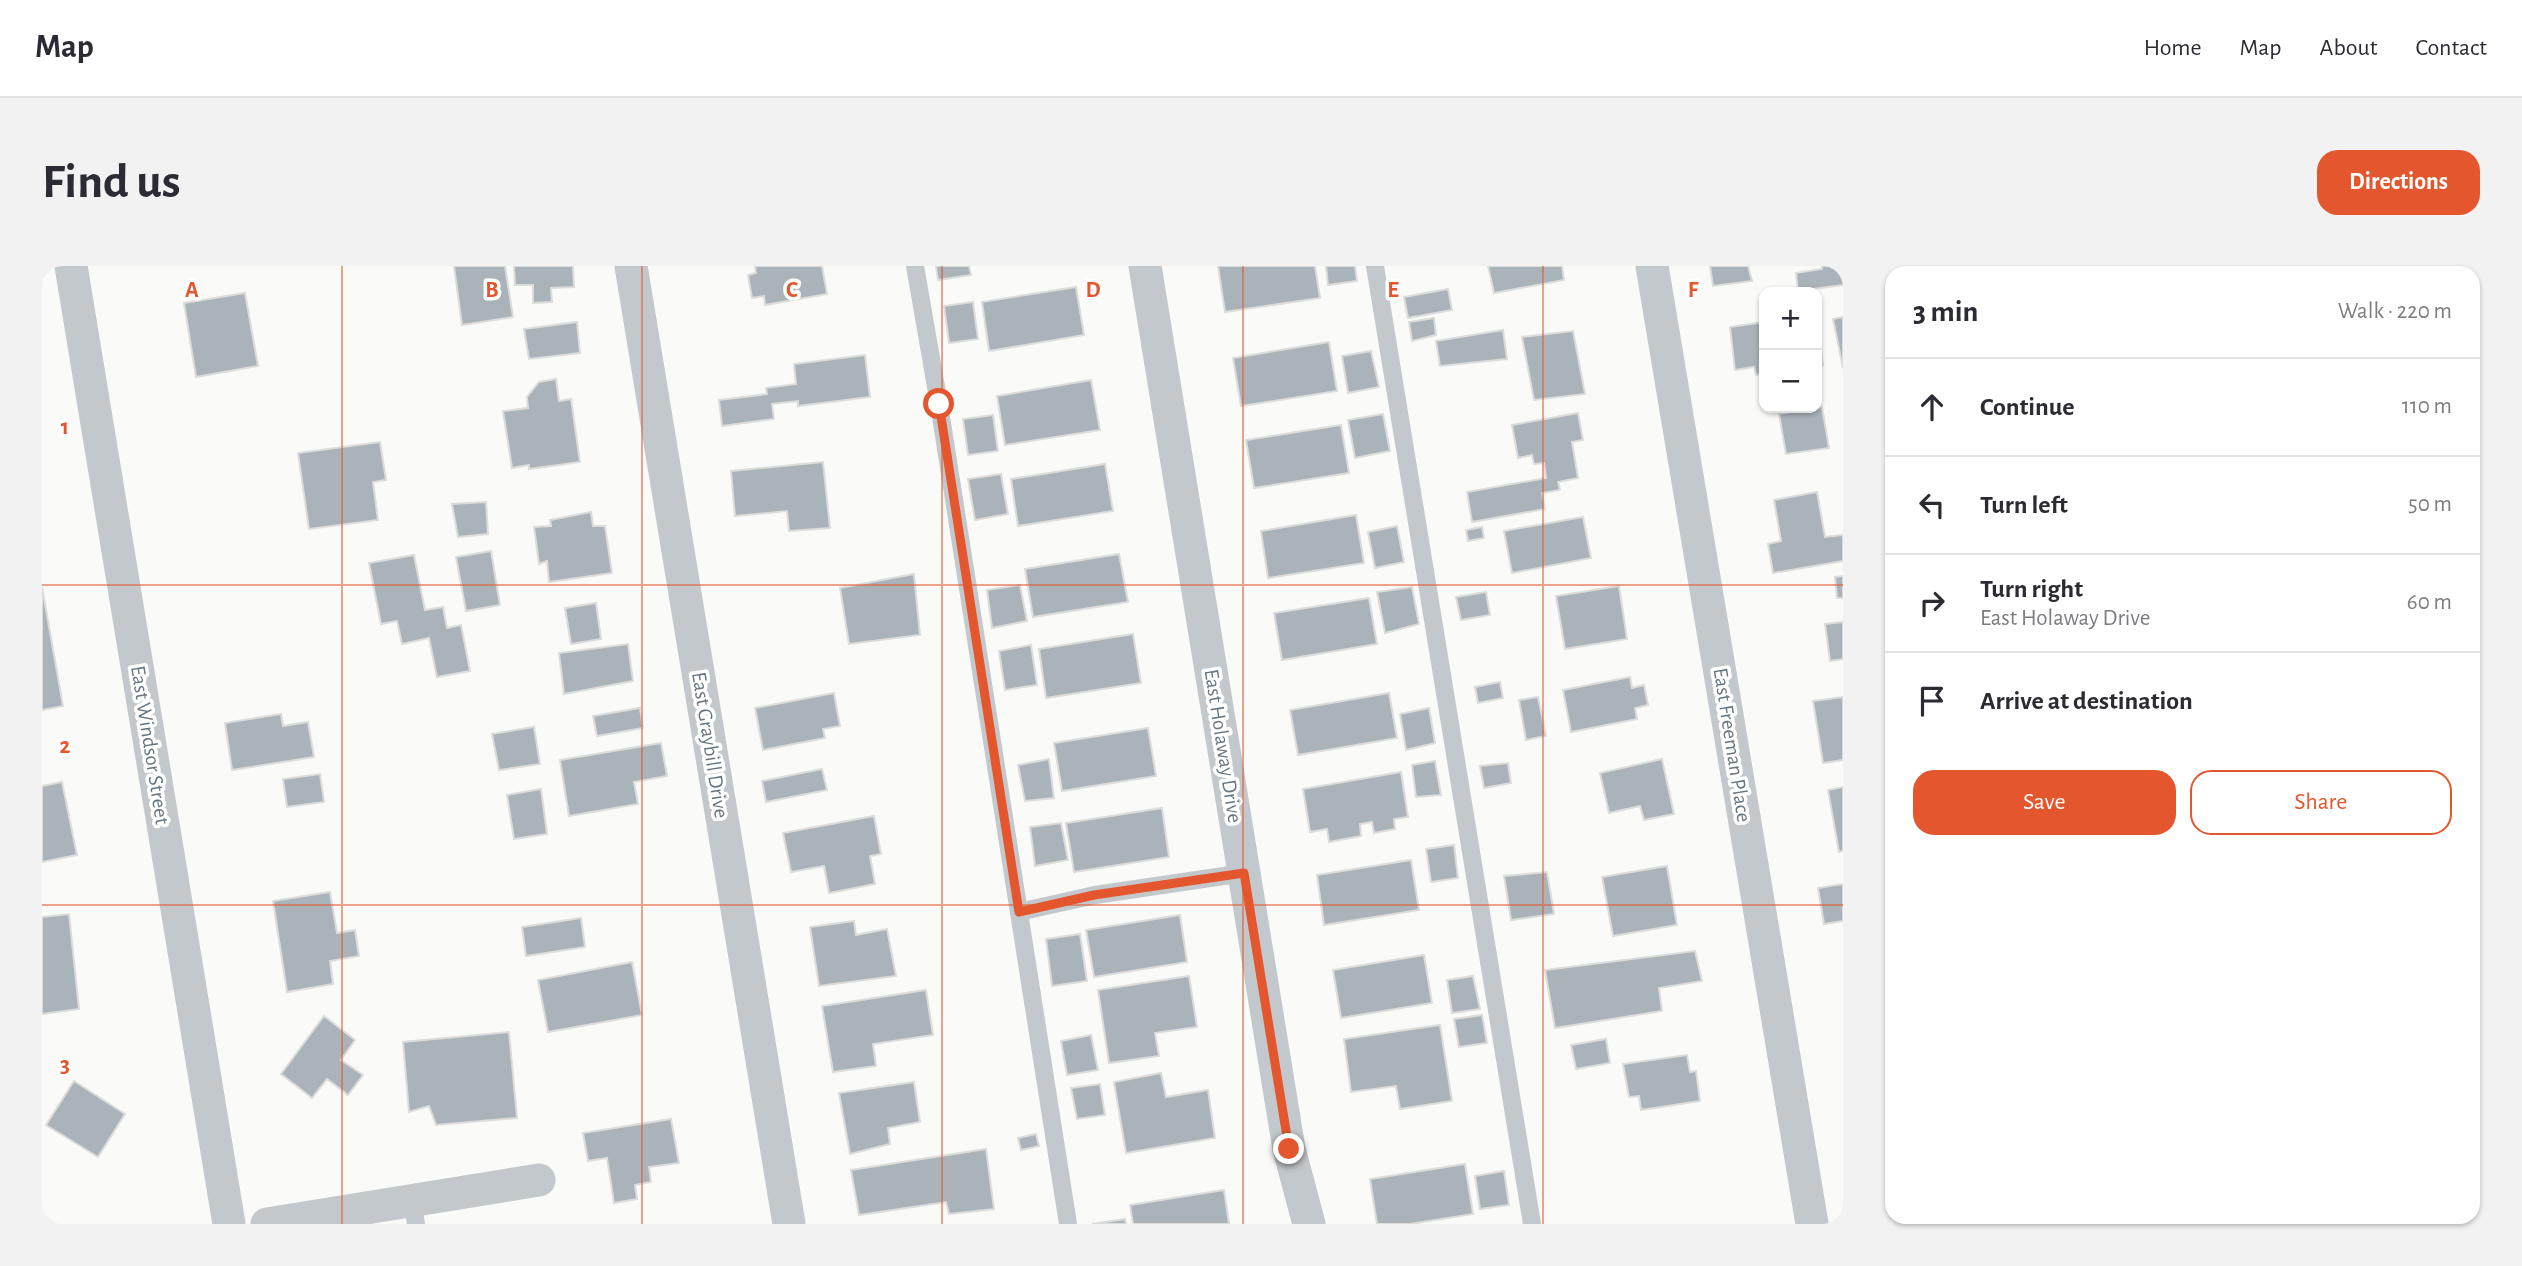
<!DOCTYPE html>
<meta charset="utf-8">
<style>
body{margin:0;font-family:"Alegreya Sans",sans-serif;background:#f2f2f3;color:#2b2b33}
.controls{position:absolute;right:21px;top:21px;display:grid;overflow:hidden;border-radius:14px;box-shadow:0 2px 5px #0004}
.controls button{width:63px;height:63px;display:grid;place-items:center;padding:0;border:0;border-bottom:2px solid #e1e1e2;background:#fff;color:#2b2b33;font:35px sans-serif}
.stop{position:absolute;width:21px;height:21px;margin:-16px;border:5px solid #e4572e;border-radius:50%;background:#fff}
.stop.end{background:#e4572e;border-color:#fff;box-shadow:0 2px 7px #0008}
.list{margin:0;padding:0;list-style:none}
h2{display:flex;justify-content:space-between;align-items:center;height:91px;margin:0;padding:0 28px;font-size:30px}
h2 small{font-size:23px;font-weight:400;color:#7c7c81}
.list li{display:grid;grid-template-columns:46px 1fr auto;gap:21px;align-items:center;box-sizing:border-box;height:98px;padding:0 28px;border-top:2px solid #e1e1e2}
.list b{display:block;font-size:26px;white-space:nowrap}
.list p{margin:0;font-size:23px;white-space:nowrap;color:#7c7c81}
.list em{font-size:23px;font-style:normal;color:#7c7c81}
.actions{display:flex;gap:14px;padding:21px 28px}
.actions a{flex:1;padding:16px 0;border:2px solid #e4572e;border-radius:21px;text-align:center;font-size:24px;color:#e4572e}
.actions .main{background:#e4572e;color:#fff}
.icon{flex:none;width:38px;height:38px;fill:none;stroke:currentColor;stroke-width:2;stroke-linecap:round;stroke-linejoin:round}
.map{position:relative;flex:none;width:1801px;height:958px;overflow:hidden;border-radius:21px}
header{display:flex;align-items:center;gap:42px;box-sizing:border-box;height:98px;padding:0 35px;background:#fff;border-bottom:2px solid #e1e1e2}
header strong{font-size:33px}
nav{display:flex;gap:38px;margin-inline-start:auto;font-size:24px}
.intro{display:flex;align-items:center;justify-content:space-between;box-sizing:border-box;height:168px;padding:0 42px}
h1{margin:0;font-size:49px}
.button{padding:18px 32px;border-radius:21px;background:#e4572e;color:#fff;font-size:24px;font-weight:700}
main{display:flex;gap:42px;padding:0 42px}
aside{flex:1;background:#fff;border-radius:21px;box-shadow:0 2px 5px #0004}
.map>svg:first-child{display:block}
</style>
<header>
<strong>Map</strong>
<nav><a>Home</a><a>Map</a><a>About</a><a>Contact</a></nav>
</header>
<div class="intro"><h1>Find us</h1><a class="button">Directions</a></div>
<main>
<div class="map">
<svg width="1801" height="958" viewBox="0 0 1801 958">
<rect width="100%" height="100%" fill="#fafaf8"/>
<g fill="#aab3b9" stroke="#dcdcda" stroke-width="2">
<path d="M412 0H463L471 51 420 59Z"/>
<path d="M472 0H531L532 21 509 22 510 36 491 37V19H473Z"/>
<path d="M713 0H780L785 28 723 39 722 30 710 32 706 9 714 7Z"/>
<path d="M894 0H927L929 9 896 14Z"/>
<path d="M1176 0H1273L1278 32 1183 46Z"/>
<path d="M1284 0H1313L1315 15 1286 19Z"/>
<path d="M1446 0H1520L1522 14 1452 27Z"/>
<path d="M1668 0H1706L1710 15 1671 20Z"/>
<path d="M1780 0H1801V19L1756 25 1754 7 1780 3Z"/>
<path d="M1034 21 1042 69 947 85 940 36Z"/>
<path d="M1406 23 1410 44 1366 52 1362 31Z"/>
<path d="M203 27 216 100 154 111 142 37Z"/>
<path d="M931 36 936 73 907 77 902 40Z"/>
<path d="M1801 51V102L1791 53Z"/>
<path d="M1392 52 1394 69 1370 75 1367 56Z"/>
<path d="M1775 55 1781 99 1775 100Z"/>
<path d="M535 56 538 87 487 93 482 63Z"/>
<path d="M1722 56V108L1714 109 1712 101 1693 104 1688 61Z"/>
<path d="M1461 64 1465 93 1398 100 1394 75Z"/>
<path d="M1531 65 1543 128 1492 134 1480 71Z"/>
<path d="M1287 76 1295 125 1199 140 1191 92Z"/>
<path d="M1329 85 1337 121 1306 127 1300 90Z"/>
<path d="M823 89 828 131 756 140V135L730 138 732 153 680 160 677 134 725 128 724 122 754 118 752 98Z"/>
<path d="M514 113 517 135 529 133 538 196 487 203V199L470 202 461 145 486 142 485 131 497 116Z"/>
<path d="M1049 114 1058 164 963 179 955 130Z"/>
<path d="M1780 141 1787 182 1744 188 1737 148Z"/>
<path d="M1536 147 1541 174 1530 176 1536 212 1516 216 1518 224 1500 227 1503 243 1430 256 1425 226 1504 212 1502 197 1492 198 1490 189 1476 192 1470 159Z"/>
<path d="M1341 148 1348 185 1313 192 1306 154Z"/>
<path d="M951 149 956 185 926 189 921 153Z"/>
<path d="M1299 159 1307 207 1212 222 1204 174Z"/>
<path d="M338 176 344 214 331 216 336 254 267 263 256 187Z"/>
<path d="M781 196 788 262 747 265 745 245 693 250 689 205Z"/>
<path d="M1063 198 1071 245 976 260 969 213Z"/>
<path d="M959 208 966 248 933 254 926 213Z"/>
<path d="M1775 226 1783 271 1801 269V295L1731 307 1726 278 1739 275 1732 234Z"/>
<path d="M444 236 446 268 416 271 410 238Z"/>
<path d="M549 246 551 260H563L570 307 507 316 505 295 497 298 492 261 509 260 508 254Z"/>
<path d="M1314 249 1322 297 1226 312 1219 265Z"/>
<path d="M1541 251 1549 292 1470 307 1462 265Z"/>
<path d="M1355 260 1362 296 1333 302 1326 266Z"/>
<path d="M1440 261 1442 272 1426 275 1424 264Z"/>
<path d="M449 285 458 339 424 345 414 291Z"/>
<path d="M1077 288 1086 336 991 351 983 303Z"/>
<path d="M372 289 383 344 401 341 405 362 419 359 428 405 395 411 387 372 360 378 355 355 339 358 327 297Z"/>
<path d="M872 308 878 369 807 378 798 322Z"/>
<path d="M1801 310V332H1795L1793 311Z"/>
<path d="M978 319 985 355 950 362 945 324Z"/>
<path d="M1577 320 1585 373 1523 383 1514 330Z"/>
<path d="M0 321 21 440 0 444Z"/>
<path d="M1370 321 1377 358 1343 367 1335 326Z"/>
<path d="M1444 326 1448 349 1419 354 1414 331Z"/>
<path d="M1327 332 1335 378 1240 394 1232 347Z"/>
<path d="M554 337 559 373 529 378 523 342Z"/>
<path d="M1801 356V393L1788 395 1783 358Z"/>
<path d="M1091 368 1099 417 1004 432 997 383Z"/>
<path d="M586 378 591 415 522 428 517 387Z"/>
<path d="M989 379 995 419 963 424 957 385Z"/>
<path d="M1588 411 1590 422 1602 419 1606 439 1593 442 1595 453 1529 466 1521 424Z"/>
<path d="M1458 416 1461 432 1436 437 1433 421Z"/>
<path d="M792 427 798 460 781 463 783 472 721 484 713 442Z"/>
<path d="M1347 427 1355 472 1256 489 1248 444Z"/>
<path d="M1496 431 1504 470 1484 474 1477 434Z"/>
<path d="M1801 431V494L1781 497 1771 435Z"/>
<path d="M598 442 601 462 555 470 551 450Z"/>
<path d="M1387 442 1393 477 1364 484 1358 448Z"/>
<path d="M239 448 241 460 266 456 272 491 190 504 183 457Z"/>
<path d="M492 461 498 498 457 504 450 468Z"/>
<path d="M1106 462 1114 510 1020 525 1012 477Z"/>
<path d="M619 477 625 510 592 516 596 538 527 550 518 494Z"/>
<path d="M1007 493 1012 532 983 535 976 499Z"/>
<path d="M1620 493 1632 548 1602 554 1598 540 1567 547 1558 507Z"/>
<path d="M1393 495 1399 529 1374 531 1370 499Z"/>
<path d="M1466 497 1469 517 1442 522 1438 500Z"/>
<path d="M780 503 785 524 724 536 720 515Z"/>
<path d="M1359 506 1366 551 1352 553 1353 563 1332 567 1330 556 1318 558 1319 570 1287 576 1285 563 1268 566 1261 523Z"/>
<path d="M278 508 282 536 245 541 241 513Z"/>
<path d="M20 516 35 589 0 596V520Z"/>
<path d="M1801 521V585L1797 586 1786 524Z"/>
<path d="M499 523 505 568 472 573 465 529Z"/>
<path d="M1120 542 1127 591 1032 606 1024 557Z"/>
<path d="M832 550 839 588 828 590 833 618 787 627 782 600 749 606 741 567Z"/>
<path d="M1019 557 1026 594 993 600 988 561Z"/>
<path d="M1412 579 1416 612 1389 616 1384 583Z"/>
<path d="M1369 594 1377 644 1282 659 1275 609Z"/>
<path d="M1625 600 1635 659 1571 670 1560 611Z"/>
<path d="M1505 606 1512 648 1469 654 1462 610Z"/>
<path d="M1801 618V655L1782 658 1776 622Z"/>
<path d="M288 626 295 667 313 664 317 690 288 695 291 718 245 726 231 635Z"/>
<path d="M27 648 37 743 0 748V651Z"/>
<path d="M1138 649 1145 696 1052 711 1044 664Z"/>
<path d="M539 652 543 681 484 690 480 661Z"/>
<path d="M812 655 814 669 845 663 854 710 777 720 768 661Z"/>
<path d="M1038 668 1045 715 1010 720 1004 673Z"/>
<path d="M1653 685 1660 715 1617 722 1620 745 1513 762 1503 704Z"/>
<path d="M1382 689 1390 737 1299 752 1291 704Z"/>
<path d="M590 696 600 749 506 766 496 714Z"/>
<path d="M1147 710 1155 761 1113 767 1117 790 1067 797 1056 724Z"/>
<path d="M1431 710 1438 743 1410 747 1405 714Z"/>
<path d="M884 724 891 769 831 778 834 800 791 806 780 740Z"/>
<path d="M1440 749 1445 777 1417 781 1412 753Z"/>
<path d="M282 750 313 774 299 794 321 809 306 829 285 813 270 832 239 808Z"/>
<path d="M1398 759 1410 835 1358 843 1354 820 1309 826 1302 773Z"/>
<path d="M467 766 475 852 394 859 387 840 367 846 361 776Z"/>
<path d="M1049 769 1056 804 1025 809 1019 775Z"/>
<path d="M1564 773 1568 797 1534 803 1529 779Z"/>
<path d="M1645 789 1648 806 1654 805 1658 835 1599 844 1597 830 1587 831 1581 798Z"/>
<path d="M1119 807 1124 831 1166 824 1173 872 1084 887 1072 816Z"/>
<path d="M32 815 83 848 56 891 4 859Z"/>
<path d="M872 816 878 856 846 862 848 878 808 888 797 827Z"/>
<path d="M1058 818 1063 849 1035 853 1029 822Z"/>
<path d="M629 853 637 897 607 901 609 916 593 919 595 933 572 937 565 892 546 895 541 867Z"/>
<path d="M994 868 997 880 979 884 976 872Z"/>
<path d="M944 883 952 943 907 948 904 936 817 949 809 904Z"/>
<path d="M1423 898 1431 948 1368 958H1335L1328 913Z"/>
<path d="M1462 905 1467 939 1438 943 1433 910Z"/>
<path d="M1182 924 1187 958H1091L1088 939Z"/>
<path d="M1083 953 1084 958H1050Z"/>
</g>
<g fill="none" stroke-linecap="round" stroke-linejoin="round">
<g stroke="#c3c8cc" stroke-width="18">
<path d="M873 0 897 138 1026 958"/>
<path d="M1333 0 1490 958"/>
<path d="M977 646 1053 629 1202 607"/>
<path d="M370 934 374 958"/>
</g>
<g stroke="#c3c8cc" stroke-width="33">
<path d="M29 0 187 958"/>
<path d="M589 0 747 958"/>
<path d="M1103 0 1247 883 1267 958"/>
<path d="M1610 0 1770 958"/>
<path d="M225 958 497 914"/>
</g>
</g>
<g fill="none" stroke-linecap="round" stroke-linejoin="round">
<path stroke="#e4572e" stroke-width="9" d="M897 138 977 646 1052 629 1202 607 1247 883"/>
</g>
<path fill="none" stroke="#e4572e" stroke-width="2" stroke-opacity="0.55" d="M300 0V958M600 0V958M900 0V958M1201 0V958M1501 0V958M0 319H1801M0 639H1801"/>
<g text-anchor="middle" dominant-baseline="central" stroke-width="7" stroke-linejoin="round" paint-order="stroke">
<g font-size="21" fill="#657683" stroke="#fff">
<text transform="translate(108 479) rotate(81)">East Windsor Street</text>
<text transform="translate(668 479) rotate(81)">East Graybill Drive</text>
<text transform="translate(1690 479) rotate(81)">East Freeman Place</text>
<text transform="translate(1181 480) rotate(81)">East Holaway Drive</text>
</g>
</g>
<g font-size="23" text-anchor="middle" font-weight="bold" fill="#e4572e" stroke="#fff" stroke-width="7" stroke-linejoin="round" paint-order="stroke">
<text x="150" y="31">A</text>
<text x="450" y="31">B</text>
<text x="750" y="31">C</text>
<text x="1051" y="31">D</text>
<text x="1351" y="31">E</text>
<text x="1651" y="31">F</text>
<text x="23" y="168">1</text>
<text x="23" y="487">2</text>
<text x="23" y="806">3</text>
</g>
</svg>
<div class="controls">
<button>+</button>
<button>−</button>
</div>
<div class="stop" style="left:897px;top:138px"></div>
<div class="stop end" style="left:1247px;top:883px"></div>
</div>
<aside>
<h2>3 min<small>Walk · 220 m</small></h2>
<ul class="list">
<li><svg class="icon" aria-label="ahead" viewBox="0 0 24 24"><path d="M12 20V5M6 11l6-6 6 6"/></svg><div><b>Continue</b></div><em>110 m</em></li>
<li><svg class="icon" aria-label="left" viewBox="0 0 24 24"><path d="M17 20v-9H6M10 6l-5 5 5 5"/></svg><div><b>Turn left</b></div><em>50 m</em></li>
<li><svg class="icon" aria-label="right" viewBox="0 0 24 24"><path d="M7 20v-9h11M14 6l5 5-5 5"/></svg><div><b>Turn right</b><p>East Holaway Drive</p></div><em>60 m</em></li>
<li><svg class="icon" aria-label="arrive" viewBox="0 0 24 24"><path d="M6 21V4h12l-3 4 3 4H6"/></svg><div><b>Arrive at destination</b></div></li>
</ul>
<div class="actions"><a class="main">Save</a><a>Share</a></div>
</aside>
</main>
